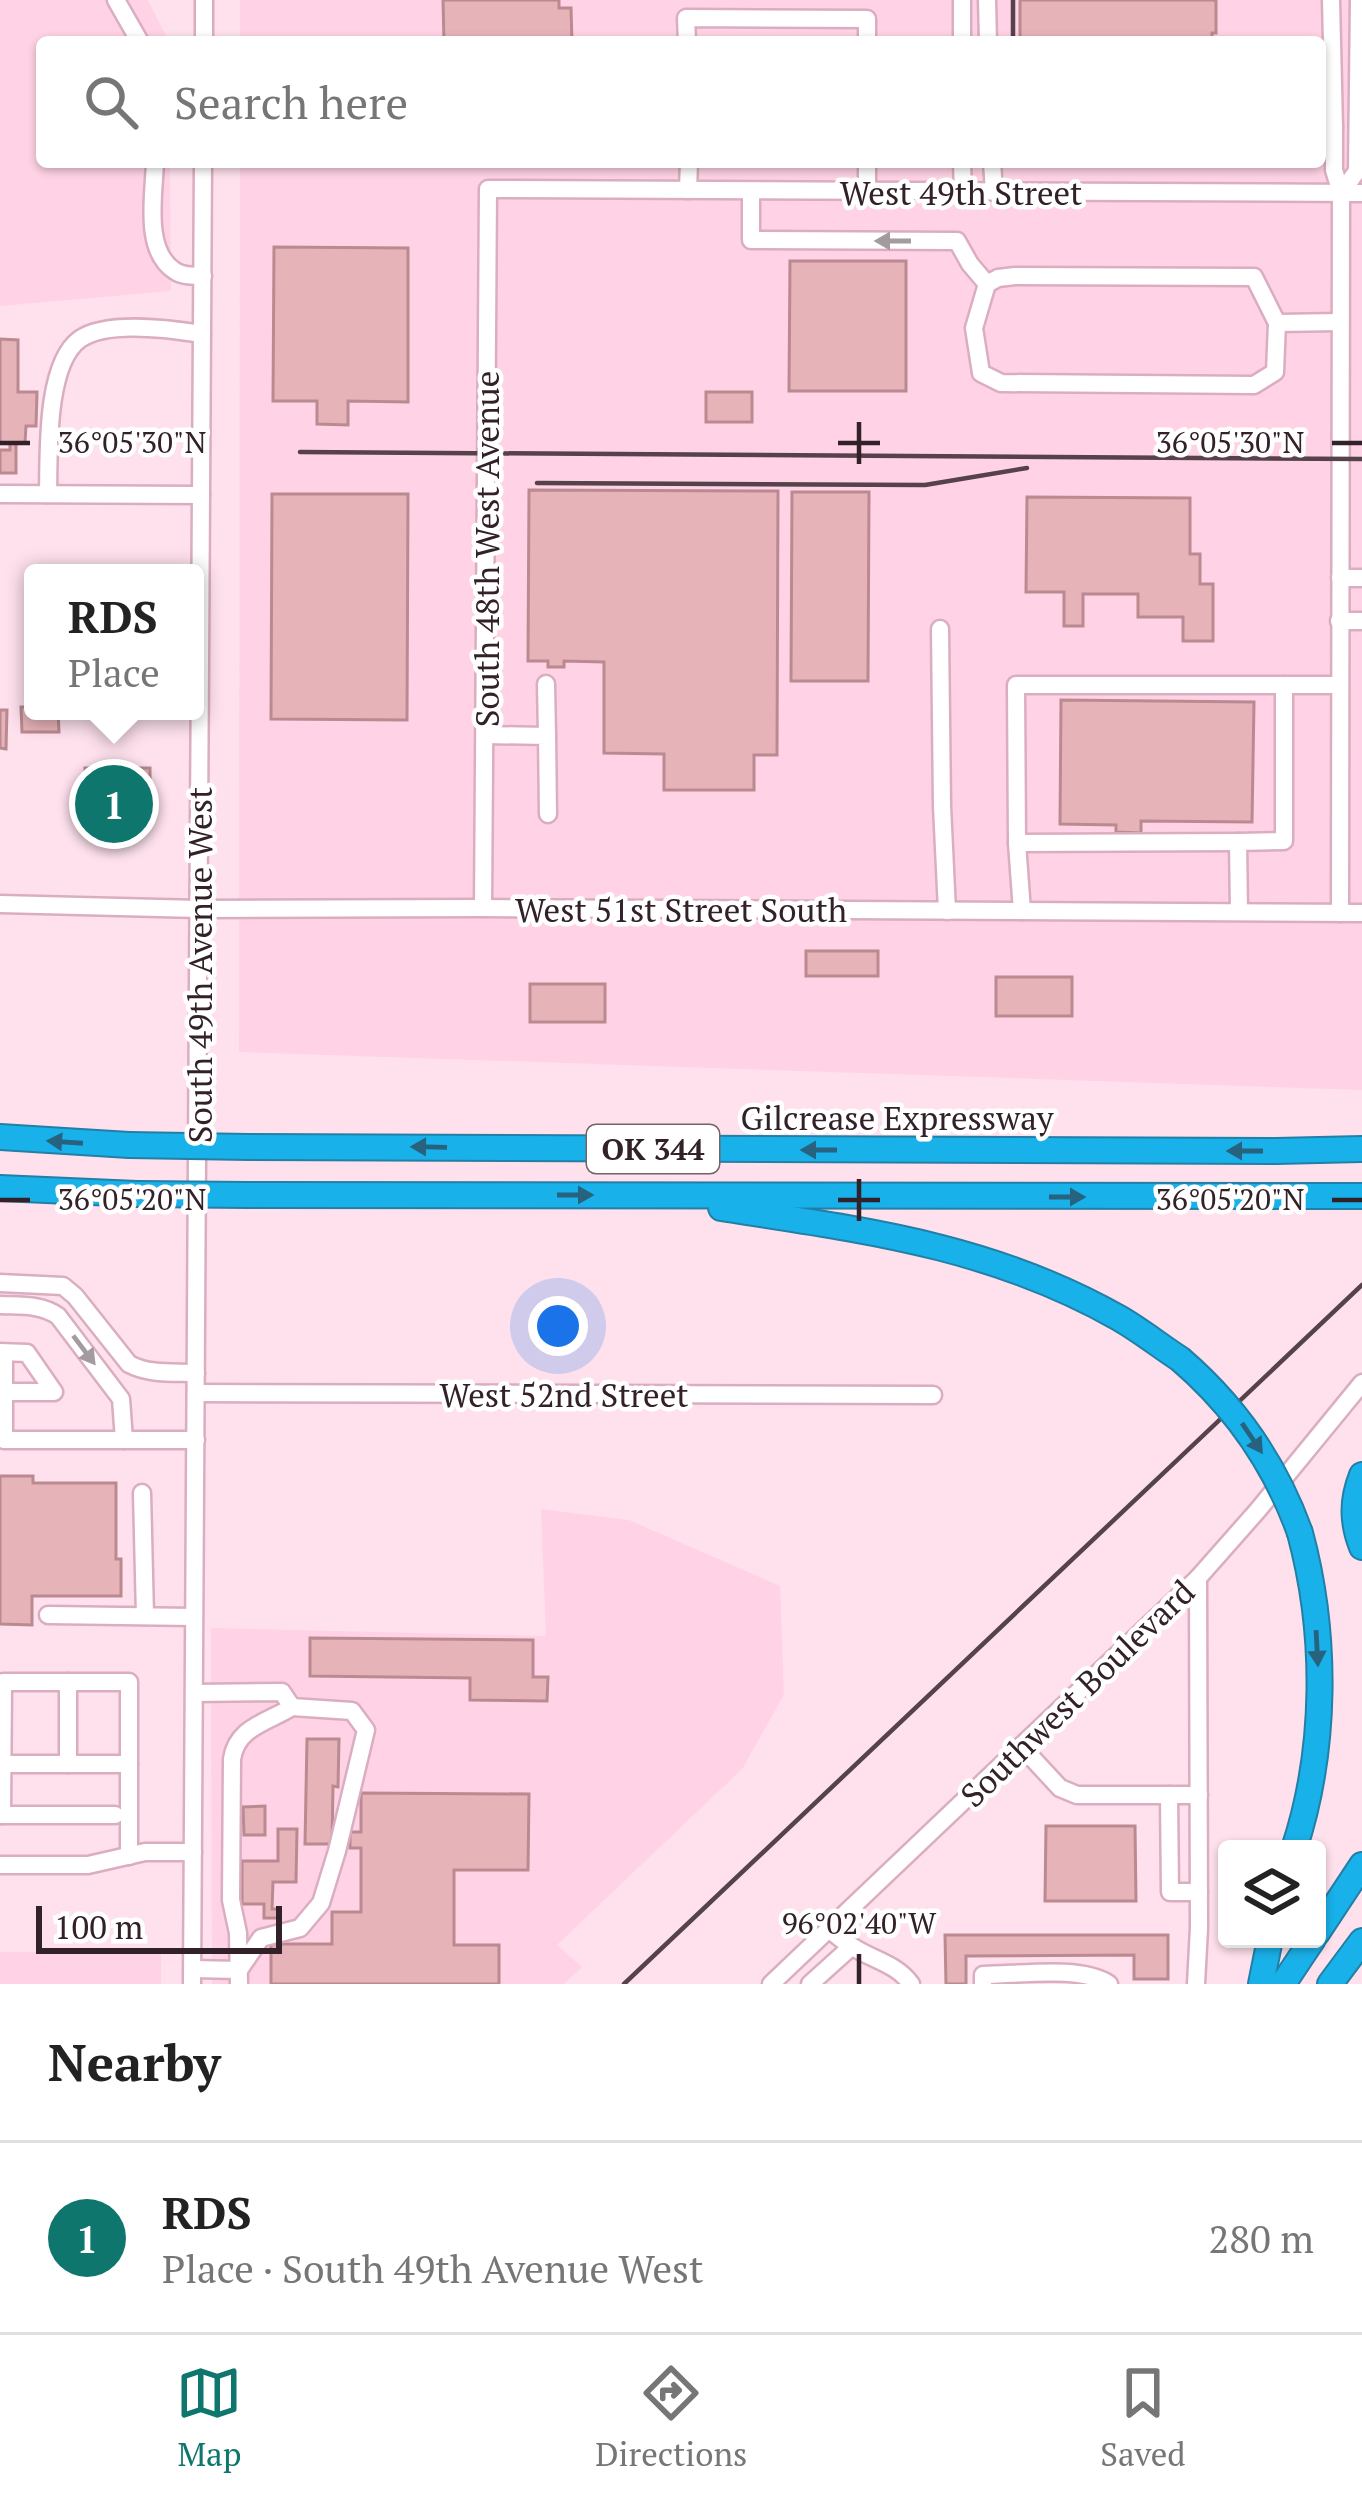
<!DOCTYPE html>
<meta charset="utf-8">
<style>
body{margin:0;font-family:"PT Serif",serif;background:#f6f6f6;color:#222}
.controls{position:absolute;right:36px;bottom:36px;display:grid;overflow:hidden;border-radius:12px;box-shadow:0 3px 9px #0004}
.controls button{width:108px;height:108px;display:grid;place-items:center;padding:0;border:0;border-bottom:3px solid #e0e0e0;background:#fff;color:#222;font:60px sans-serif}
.scale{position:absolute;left:36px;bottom:30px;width:246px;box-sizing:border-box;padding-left:12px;border:6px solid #322129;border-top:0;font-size:33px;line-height:42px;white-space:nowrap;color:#322129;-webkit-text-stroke:9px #fff;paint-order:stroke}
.you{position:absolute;left:558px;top:1326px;width:42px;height:42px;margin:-30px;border:9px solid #fff;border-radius:50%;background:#1a73e8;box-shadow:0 0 0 18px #1a73e833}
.badge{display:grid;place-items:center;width:78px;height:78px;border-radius:50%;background:#0f766e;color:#fff;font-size:39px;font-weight:700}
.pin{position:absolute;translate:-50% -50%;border:6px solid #fff;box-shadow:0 3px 12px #0006}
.popup{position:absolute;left:24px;top:564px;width:180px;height:156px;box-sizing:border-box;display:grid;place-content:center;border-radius:12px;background:#fff;filter:drop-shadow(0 3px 9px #0005);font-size:39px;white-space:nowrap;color:#767676}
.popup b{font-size:45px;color:#222}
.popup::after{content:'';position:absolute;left:50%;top:100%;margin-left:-24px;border:24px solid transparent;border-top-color:#fff}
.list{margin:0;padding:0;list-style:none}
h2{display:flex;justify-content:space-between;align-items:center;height:156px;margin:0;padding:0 48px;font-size:51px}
h2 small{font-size:39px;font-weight:400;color:#767676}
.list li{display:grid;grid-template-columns:78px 1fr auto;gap:36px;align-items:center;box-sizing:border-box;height:192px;padding:0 48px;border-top:3px solid #e0e0e0}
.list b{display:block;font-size:45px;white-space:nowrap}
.list p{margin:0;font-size:39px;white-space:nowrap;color:#767676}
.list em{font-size:39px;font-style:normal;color:#767676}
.icon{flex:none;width:66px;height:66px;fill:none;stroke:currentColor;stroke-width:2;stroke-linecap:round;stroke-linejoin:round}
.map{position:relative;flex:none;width:1362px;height:1984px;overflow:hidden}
.search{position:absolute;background:#fff;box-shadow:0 3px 9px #0004;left:36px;right:36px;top:36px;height:132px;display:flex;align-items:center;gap:30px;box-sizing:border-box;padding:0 42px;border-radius:12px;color:#767676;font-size:45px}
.sheet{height:348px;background:#fff}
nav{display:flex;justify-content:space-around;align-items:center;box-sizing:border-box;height:168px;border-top:3px solid #e0e0e0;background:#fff;font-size:33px;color:#767676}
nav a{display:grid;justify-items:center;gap:6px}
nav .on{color:#0f766e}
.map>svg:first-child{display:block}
</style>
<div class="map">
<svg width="1362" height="1984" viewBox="0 0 1362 1984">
<rect width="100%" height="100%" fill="#fee1ed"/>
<g fill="#ffd3e5">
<path d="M0 0H148L169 42H42V162H170L171 291 0 306Z"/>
<path d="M240 0H1362V1090L239 1052 240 162H1320V42H240Z"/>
<path d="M541 1509 629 1520 780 1586 784 1694 743 1768 557 1945 582 1967 564 1984H212L211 1628 546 1636Z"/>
<path d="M161 1951V1984H0V1952Z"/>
</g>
<g fill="#e6b3b9" stroke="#ba8a90" stroke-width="3">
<path d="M443 0H559V8H571L572 42H444Z"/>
<path d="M1020 0H1213L1216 1V33H1212V42H1020Z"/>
<path d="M274 247 408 248V402L348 401V425L317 424V401H273Z"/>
<path d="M790 261H906V391H789Z"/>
<path d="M0 339 18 340V392H37L36 426H26L25 443H16V473H0V450H10V443H0Z"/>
<rect x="706" y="392" width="46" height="30"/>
<path d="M529 490 778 491 777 755H754V790H664V754L604 753V662L564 661V667H548V661H528Z"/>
<path d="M792 492H869L868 681H791Z"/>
<path d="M272 494H408L407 720 271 719Z"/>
<path d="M1027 497 1190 498V554H1200V584H1213V641H1183V617H1138V594H1083V626H1064V592H1026Z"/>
<path d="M1061 700 1254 702 1252 822 1141 821V833L1116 832V825L1060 824Z"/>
<path d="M21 707H33V711H58L59 732H22Z"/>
<path d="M0 710H7L6 749 0 748Z"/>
<path d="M85 768H150V789H142V819H131V822L86 823Z"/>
<rect x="806" y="951" width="72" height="25"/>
<rect x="996" y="977" width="76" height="39"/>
<rect x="530" y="984" width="75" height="38"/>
<path d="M0 1476H33V1483H116V1559H121V1596H32V1625L0 1624Z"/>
<path d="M310 1638 533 1640V1677H548L547 1701 470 1700V1678L310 1676Z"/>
<path d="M307 1739H339L338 1787 333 1786 332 1844H305Z"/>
<path d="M361 1793 529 1794 528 1870H454V1945H499V1984H271V1944H332V1912H361V1848H350V1832H361Z"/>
<path d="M265 1806V1835H244L243 1807Z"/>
<path d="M1046 1826H1135L1136 1901H1045Z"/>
<path d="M278 1829H297L296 1882H273L272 1909H279V1918H264V1904H242V1861H278Z"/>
<path d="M945 1935H1168V1979H1134V1955L966 1956V1984H946Z"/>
</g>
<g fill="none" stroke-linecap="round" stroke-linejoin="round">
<g stroke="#dbadc1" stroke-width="21">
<g id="minor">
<path d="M116 0 140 42"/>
<path d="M987 0 988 42"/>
<path d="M1331 0 1334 127"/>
<path d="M204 42V0"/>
<path d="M687 42 686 18 867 19V42"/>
<path d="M962 42V0"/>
<path d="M1320 127H1334V170L1341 193 1340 913"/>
<path d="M155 162C154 194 143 251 175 271 182 276 193 276 203 276"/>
<path d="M962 162 963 192"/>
<path d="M992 162 994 192"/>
<path d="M688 190 689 162"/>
<path d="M751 191V240L957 241 970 264 987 284"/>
<path d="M867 192V162"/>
<path d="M1341 193 1357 171 1359 0"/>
<path d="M1015 276 1254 277 1277 323 1275 372 1254 385 1001 383 981 373 974 328 987 284 998 278Z"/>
<path d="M1277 323 1340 322"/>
<path d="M0 494 201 495"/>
<path d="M48 494C49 455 45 364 80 339 107 320 171 329 202 334"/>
<path d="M1340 578H1362"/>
<path d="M1339 621H1362"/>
<path d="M940 629 942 806 947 911"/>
<path d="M546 684 547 736"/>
<path d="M485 735 547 736 548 814"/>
<path d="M1017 843 1238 842"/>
<path d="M0 904 199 909 483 908 1362 913"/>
<path d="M483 908 488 189 1362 193"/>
<path d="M1022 911 1017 843 1016 685H1339"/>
<path d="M1239 912 1238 842 1284 841V685"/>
<path d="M0 1283 63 1286 75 1296 129 1364C150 1375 173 1372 196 1373"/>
<path d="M0 1305C21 1306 41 1304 58 1316L121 1399 124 1440"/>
<path d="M0 1352 27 1353 54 1392H4"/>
<path d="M4 1353V1440H196"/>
<path d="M196 1393 933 1395"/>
<path d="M142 1493 145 1616"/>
<path d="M48 1615 194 1617"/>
<path d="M68 1682V1764"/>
<path d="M194 1693 282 1692 292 1707C266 1723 237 1727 232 1759L231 1900 238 1933 239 1984"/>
<path d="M1021 1746 1060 1788 1077 1795H1169"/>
<path d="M0 1764H129"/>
<path d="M1199 1795H1169L1170 1892H1199"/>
<path d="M0 1815H115"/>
<path d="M2 1815 3 1682H129V1856"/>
<path d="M0 1865H88L145 1852H193"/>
<path d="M829 1929C836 1935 844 1942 853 1947 873 1960 897 1964 911 1984"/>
<path d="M193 1969 239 1970 261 1938 300 1928 321 1903 337 1851 366 1730 352 1711 292 1707"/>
<path d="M192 1984 203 162"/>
<path d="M771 1984 1198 1578 1258 1510 1362 1383"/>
<path d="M810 1984 851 1947"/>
<path d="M983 1984V1975C1017 1975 1081 1965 1109 1984"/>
<path d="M1196 1984 1199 1928 1198 1578"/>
</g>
</g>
<g stroke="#227fa6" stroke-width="28">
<g id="highway">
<path d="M0 1137 129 1145"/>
<path d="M249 1147 1276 1151 1362 1149"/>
<path d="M0 1188 137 1194"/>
<path d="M248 1195 1362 1196"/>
<path d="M721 1208C863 1230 990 1245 1119 1318 1140 1330 1160 1346 1180 1359"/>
<path d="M1362 1475C1352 1500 1352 1522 1362 1547"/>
<path d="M1294 1849C1327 1749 1327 1633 1300 1533"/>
<path d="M1317 1933 1362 1865"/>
<path d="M1261 1984 1270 1939"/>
<path d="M1283 1984 1313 1939"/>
<path d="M1330 1984 1362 1941"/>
</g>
</g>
<use href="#minor" stroke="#fff" stroke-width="16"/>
<use href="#highway" stroke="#19b1e9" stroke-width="24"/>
<g stroke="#55424b" stroke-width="4.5">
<path d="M1013 0V42"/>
<path d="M300 452 1362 459"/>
<path d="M537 483 925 485 1027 468"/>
<path d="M624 1984 1362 1285"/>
</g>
<g stroke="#227fa6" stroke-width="28" stroke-linecap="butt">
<g id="highway-bridge">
<path d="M129 1145 249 1147"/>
<path d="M137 1194 248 1195"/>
<path d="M1180 1359C1236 1407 1275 1463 1300 1533"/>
</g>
</g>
<use href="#highway-bridge" stroke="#19b1e9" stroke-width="24"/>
</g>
<defs><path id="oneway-solid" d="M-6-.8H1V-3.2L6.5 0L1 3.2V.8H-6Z" transform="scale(3)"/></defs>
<g fill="#a39b9f">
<use href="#oneway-solid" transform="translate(893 241) rotate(-180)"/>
<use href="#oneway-solid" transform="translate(84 1350) rotate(53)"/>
</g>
<g fill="#27627f">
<use href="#oneway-solid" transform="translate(65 1142) rotate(-176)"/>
<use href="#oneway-solid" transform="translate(429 1147) rotate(-179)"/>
<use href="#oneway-solid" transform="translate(819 1150) rotate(-180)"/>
<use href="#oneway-solid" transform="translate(1245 1151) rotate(-180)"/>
<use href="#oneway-solid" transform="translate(575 1195)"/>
<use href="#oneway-solid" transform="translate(1067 1197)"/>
<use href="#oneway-solid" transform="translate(1252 1438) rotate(56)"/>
<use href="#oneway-solid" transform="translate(1317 1648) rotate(87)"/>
</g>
<path fill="none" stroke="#322129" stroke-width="4.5" d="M859 422V464M0 443H30M838 443H880M1332 443H1362M859 1179V1221M0 1200H30M838 1200H880M1332 1200H1362M859 1954V1984"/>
<g text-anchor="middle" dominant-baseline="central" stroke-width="9" stroke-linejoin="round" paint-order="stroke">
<rect fill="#fff" stroke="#706469" stroke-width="3" x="587" y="1125" width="132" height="48" rx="9"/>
<g font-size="30" font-weight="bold" fill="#322129">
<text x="653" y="1149">OK 344</text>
</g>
<g font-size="33" fill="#322129" stroke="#fff">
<text x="961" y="192">West 49th Street</text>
<text transform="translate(486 549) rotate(-90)">South 48th West Avenue</text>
<text x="681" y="909">West 51st Street South</text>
<text transform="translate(199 965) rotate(-90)">South 49th Avenue West</text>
<text x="897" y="1117">Gilcrease Expressway</text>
<text x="564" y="1394">West 52nd Street</text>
<text transform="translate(1077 1693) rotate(-44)">Southwest Boulevard</text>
</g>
</g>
<g font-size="30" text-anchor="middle" fill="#322129" stroke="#fff" stroke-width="9" stroke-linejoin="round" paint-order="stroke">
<text x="132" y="453">36°05'30"N</text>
<text x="1230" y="453">36°05'30"N</text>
<text x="132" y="1210">36°05'20"N</text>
<text x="1230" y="1210">36°05'20"N</text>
<text x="859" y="1934">96°02'40"W</text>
</g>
</svg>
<div class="controls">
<button><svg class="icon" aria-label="layers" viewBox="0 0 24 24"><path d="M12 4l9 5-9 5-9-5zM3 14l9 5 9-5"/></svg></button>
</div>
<div class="scale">100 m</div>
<div class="you"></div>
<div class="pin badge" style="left:114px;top:804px">1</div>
<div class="popup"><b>RDS</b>Place</div>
<div class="search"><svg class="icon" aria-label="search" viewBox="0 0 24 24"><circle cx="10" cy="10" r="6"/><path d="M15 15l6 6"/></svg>Search here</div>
</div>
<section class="sheet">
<h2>Nearby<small></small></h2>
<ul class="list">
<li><span class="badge">1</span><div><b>RDS</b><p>Place · South 49th Avenue West</p></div><em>280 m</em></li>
</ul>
</section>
<nav>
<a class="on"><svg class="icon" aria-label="map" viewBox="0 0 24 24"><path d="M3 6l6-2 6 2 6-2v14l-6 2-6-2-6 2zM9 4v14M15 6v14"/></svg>Map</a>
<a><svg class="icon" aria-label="directions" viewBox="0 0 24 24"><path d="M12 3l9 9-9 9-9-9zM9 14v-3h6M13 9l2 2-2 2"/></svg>Directions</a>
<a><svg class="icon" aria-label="saved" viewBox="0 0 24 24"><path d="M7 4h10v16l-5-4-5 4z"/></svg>Saved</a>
</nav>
